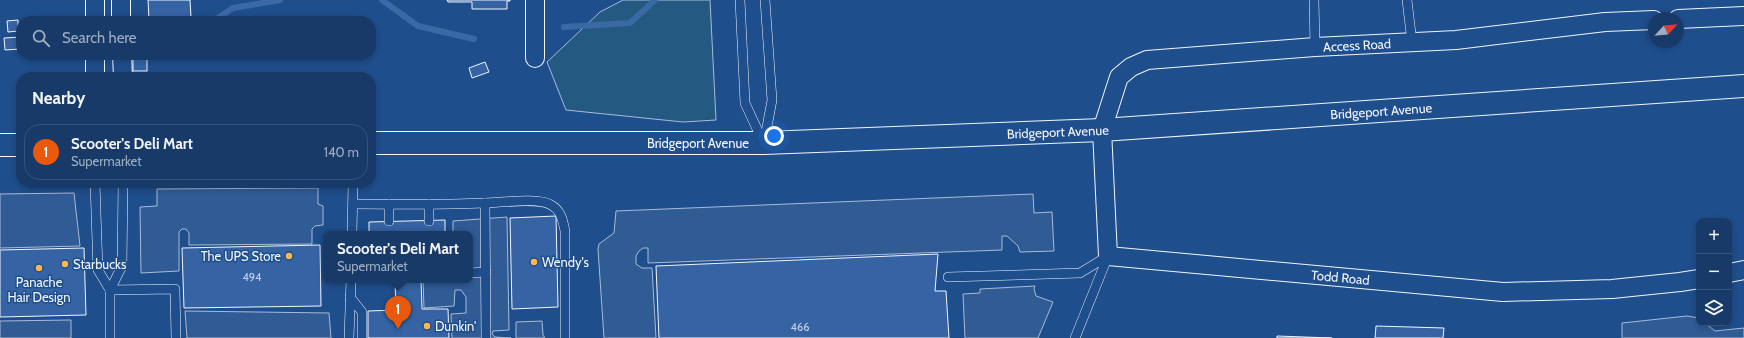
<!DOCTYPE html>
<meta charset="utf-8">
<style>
body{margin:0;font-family:Cabin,sans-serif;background:#244571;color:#f1f3f6}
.controls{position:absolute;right:12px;bottom:12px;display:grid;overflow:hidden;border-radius:8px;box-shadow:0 2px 6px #0003}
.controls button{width:36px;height:36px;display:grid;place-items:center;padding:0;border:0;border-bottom:1px solid #36547d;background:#173a69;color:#f1f3f6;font:20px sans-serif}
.compass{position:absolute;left:1648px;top:12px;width:36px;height:36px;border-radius:50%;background:#173a69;box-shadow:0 2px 6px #0003;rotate:64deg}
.you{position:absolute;left:774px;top:136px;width:14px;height:14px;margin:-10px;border:3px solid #fff;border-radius:50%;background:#1a73e8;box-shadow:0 0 0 6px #1a73e833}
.badge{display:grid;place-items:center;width:26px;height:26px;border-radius:50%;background:#ea580c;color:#fff;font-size:13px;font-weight:700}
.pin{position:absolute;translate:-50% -33px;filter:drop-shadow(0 1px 2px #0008)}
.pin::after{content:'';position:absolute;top:21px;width:14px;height:12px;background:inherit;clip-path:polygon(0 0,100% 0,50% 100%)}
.popup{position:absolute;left:323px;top:231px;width:150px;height:52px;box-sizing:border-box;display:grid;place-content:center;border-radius:8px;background:#173a69;filter:drop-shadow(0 1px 3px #0005);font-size:13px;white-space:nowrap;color:#9eadc0}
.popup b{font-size:15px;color:#f1f3f6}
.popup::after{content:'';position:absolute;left:50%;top:100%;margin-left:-8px;border:8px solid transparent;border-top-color:#173a69}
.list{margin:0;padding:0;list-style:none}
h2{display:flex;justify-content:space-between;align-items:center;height:52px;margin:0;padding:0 16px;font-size:17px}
h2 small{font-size:13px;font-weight:400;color:#9eadc0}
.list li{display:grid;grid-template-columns:26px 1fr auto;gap:12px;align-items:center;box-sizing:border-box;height:56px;margin:0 8px 8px;padding:0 8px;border:1px solid #36547d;border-radius:16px}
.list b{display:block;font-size:15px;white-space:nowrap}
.list p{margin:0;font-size:13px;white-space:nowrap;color:#9eadc0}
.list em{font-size:13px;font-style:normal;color:#9eadc0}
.icon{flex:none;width:22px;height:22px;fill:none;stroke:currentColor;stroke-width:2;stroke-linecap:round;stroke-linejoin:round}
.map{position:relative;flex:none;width:1744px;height:338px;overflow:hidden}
.search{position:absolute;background:#173a69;box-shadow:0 2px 6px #0003;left:16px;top:16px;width:360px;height:44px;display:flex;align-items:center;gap:10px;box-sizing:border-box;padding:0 14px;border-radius:16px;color:#9eadc0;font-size:15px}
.panel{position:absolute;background:#173a69;box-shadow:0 2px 6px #0003;left:16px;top:72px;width:360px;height:116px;border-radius:16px}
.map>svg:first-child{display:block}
</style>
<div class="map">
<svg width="1744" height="338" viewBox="0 0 1744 338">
<rect width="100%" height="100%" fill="#1f4e8c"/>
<path fill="#245a82" stroke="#a8bbd7" d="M623 0H710L716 120 683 122 566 110 547 62 600 12Z"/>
<g fill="#305b95" stroke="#a8bbd7">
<path d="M318 188V204L323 206V225L315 226 312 229V244L189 245V233L186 229H182L179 232V271L141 273 140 207 157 206V189Z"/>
<path d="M74 193 80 246 0 248V194Z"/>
<path d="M1033 194 1034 213 1052 212 1054 251 1020 252 1018 246 1007 236H1002V250L648 263V248H643L639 251 636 256V264L642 268H652L656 338H604L598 249 599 244 614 233 616 211Z"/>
<path d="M507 217 509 330 493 331 492 334 495 337 511 338H452L451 314 466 313V297L461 290H455L454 306 424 308 423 280H470V234H453V221Z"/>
<path d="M1035 286 1034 289 1036 296 1053 302 1038 338H965L963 294 980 293V289Z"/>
<path d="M185 311 329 313 331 338H187Z"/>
<path d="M1687 316 1699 318V323H1705L1715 331 1744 328V338H1622V323Z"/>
<path d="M71 320V338H0V321Z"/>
<path d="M542 321 543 335 545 338H516V322Z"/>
</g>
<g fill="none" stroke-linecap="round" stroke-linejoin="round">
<g stroke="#3b69a3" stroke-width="6">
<path d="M382 0 418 26 474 39"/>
<path d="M213 21 233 8 280 0"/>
<path d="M564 27 630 23 655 0"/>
</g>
</g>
<g fill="#3563a3" stroke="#f2f6ff">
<path d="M148 0H190L191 17 149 19Z"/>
<path d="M447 0H510V1H507V9H472V2H448Z"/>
<path d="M18 20V31L8 32 7 21Z"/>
<path d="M21 37V49L5 50 4 38Z"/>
<rect x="133" y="55" width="14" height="16"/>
<path d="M485 62 489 72 472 78 469 68Z"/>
<path d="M556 216 558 307 512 309 510 218Z"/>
<path d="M445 220V234H369V222Z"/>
<path d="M320 245 321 306 184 308 182 248Z"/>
<path d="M84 248 86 315 0 317V250Z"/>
<path d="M938 254 935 291H946L949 338H659L656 266Z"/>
<path d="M395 280H421L422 309H448L449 338H368V311L396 310Z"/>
<path d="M1376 326 1444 328 1443 338H1375Z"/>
<path d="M1277 336 1332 338H1277Z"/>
</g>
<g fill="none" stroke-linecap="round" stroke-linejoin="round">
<g stroke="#f2f6ff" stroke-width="10">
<g id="lane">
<path d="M740 0 745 103 763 142"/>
<path d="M1314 0 1315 47"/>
<path d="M1407 0 1412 42"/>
<path d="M764 143 772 100 765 0"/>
<path d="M95 183 98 270 110 290"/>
<path d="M485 203 486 338"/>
<path d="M353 204C397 204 440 205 484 203 500 203 539 197 551 205 561 210 563 221 565 231V338"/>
<path d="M389 204V221"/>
<path d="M429 204V221"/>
<path d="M352 234 353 183"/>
<path d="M470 273 486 272"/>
<path d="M948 277 1080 273 1108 256"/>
<path d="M110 290 175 289 176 338"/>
<path d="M350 297 362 312V338"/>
<path d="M110 338V290L122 266 123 183"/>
<path d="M349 338 351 280"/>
<path d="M1075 338 1108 256"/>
</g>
</g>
<g stroke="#f2f6ff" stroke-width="20">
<g id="street">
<path d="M121 0V21"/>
<path d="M1678 19 1744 16"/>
<path id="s1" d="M1654 20 1605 22 1456 40 1315 47 1147 60 1131 67 1119 77 1102 130 1108 256 1503 292 1612 289 1680 282 1699 279"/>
<path d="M95 21V0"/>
<path d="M122 55 123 77"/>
<path d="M535 58V0"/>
<path d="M95 77V55"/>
<path d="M1729 273 1744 270"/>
</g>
</g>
<g stroke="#f2f6ff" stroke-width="24">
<g id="secondary">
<path id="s2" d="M371 143H764L1102 130 1744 86"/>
<path d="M0 145H21"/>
</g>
</g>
<use href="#lane" stroke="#1f4e8c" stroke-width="9"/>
<use href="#street" stroke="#1f4e8c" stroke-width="18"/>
<use href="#secondary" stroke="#1f4e8c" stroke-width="22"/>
</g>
<g fill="#ffb74d" stroke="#1f4e8c" stroke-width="1.5">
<circle cx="289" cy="256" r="4"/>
<circle cx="534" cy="262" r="4"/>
<circle cx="65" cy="264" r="4"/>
<circle cx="39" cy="268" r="4"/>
<circle cx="427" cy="326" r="4"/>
</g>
<g text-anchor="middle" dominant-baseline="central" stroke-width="3" stroke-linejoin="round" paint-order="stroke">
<g font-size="11" fill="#c3d1e8">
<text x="252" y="277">494</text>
<text x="800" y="327">466</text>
</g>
<g font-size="13" fill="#f2f6ff" stroke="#1f4e8c">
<text transform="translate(1357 45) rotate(-3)">Access Road</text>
<text stroke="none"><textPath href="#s2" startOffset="1011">Bridgeport Avenue</textPath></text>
<text stroke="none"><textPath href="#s2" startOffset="687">Bridgeport Avenue</textPath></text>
<text stroke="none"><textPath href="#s2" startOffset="327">Bridgeport Avenue</textPath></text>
<text stroke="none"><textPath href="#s1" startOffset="957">Todd Road</textPath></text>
</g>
<g font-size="13" fill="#f2f6ff" stroke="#1f4e8c" text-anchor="start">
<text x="281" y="256" text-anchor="end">The UPS Store</text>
<text x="542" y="262">Wendy's</text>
<text x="73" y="264">Starbucks</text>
<text x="39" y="282" text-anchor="middle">Panache<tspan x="39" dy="15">Hair Design</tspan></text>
<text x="435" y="326">Dunkin'</text>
</g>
</g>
</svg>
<div class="controls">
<button>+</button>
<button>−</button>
<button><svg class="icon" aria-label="layers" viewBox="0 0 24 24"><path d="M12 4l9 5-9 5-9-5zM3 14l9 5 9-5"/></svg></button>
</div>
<svg class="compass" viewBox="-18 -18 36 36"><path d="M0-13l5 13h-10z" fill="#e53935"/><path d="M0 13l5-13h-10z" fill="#9eadc0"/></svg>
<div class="you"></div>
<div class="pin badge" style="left:398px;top:329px">1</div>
<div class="popup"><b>Scooter's Deli Mart</b>Supermarket</div>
<div class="search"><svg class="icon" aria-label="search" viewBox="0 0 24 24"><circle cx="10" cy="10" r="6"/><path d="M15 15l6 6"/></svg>Search here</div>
<section class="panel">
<h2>Nearby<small></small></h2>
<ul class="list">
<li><span class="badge">1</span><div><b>Scooter's Deli Mart</b><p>Supermarket</p></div><em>140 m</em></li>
</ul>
</section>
</div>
